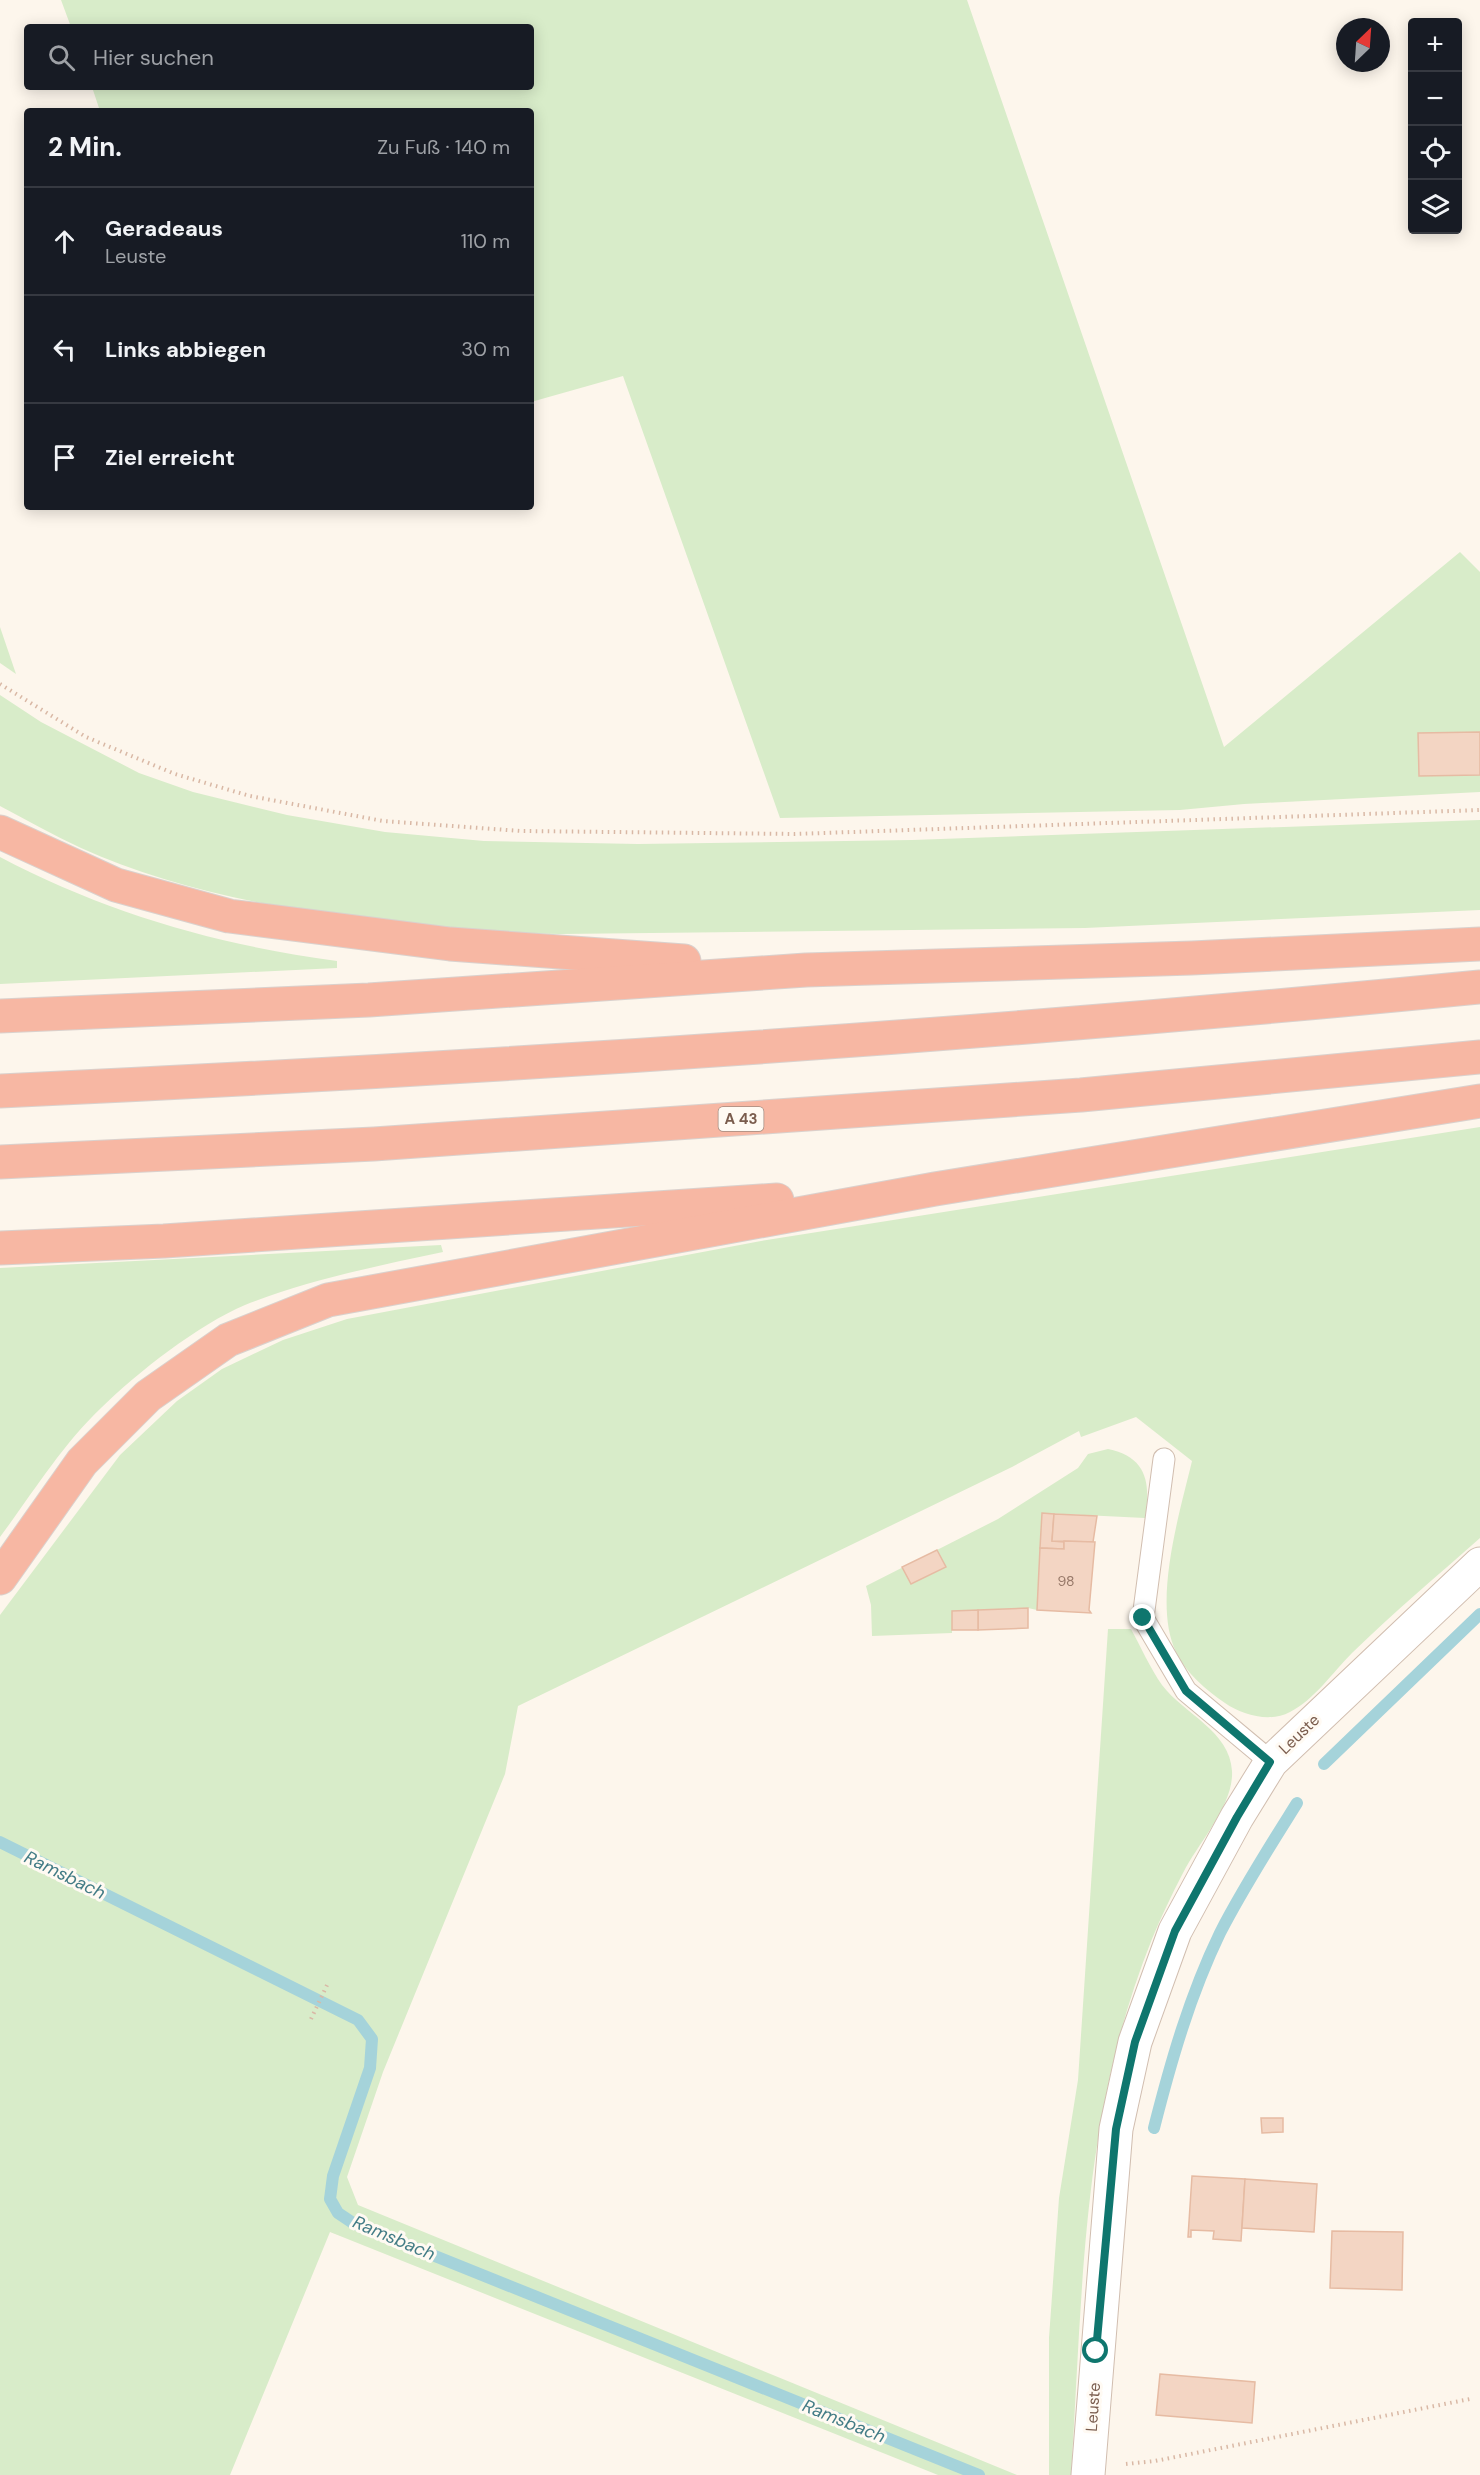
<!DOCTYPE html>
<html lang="de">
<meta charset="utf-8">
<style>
body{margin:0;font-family:"DM Sans",sans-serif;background:#242831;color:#f1f3f6}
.controls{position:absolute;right:18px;top:18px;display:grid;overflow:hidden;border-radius:6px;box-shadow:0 3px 15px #0003}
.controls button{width:54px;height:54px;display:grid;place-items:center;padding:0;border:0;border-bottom:2px solid #363941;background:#171b24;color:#f1f3f6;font:30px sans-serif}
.compass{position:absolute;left:1336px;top:18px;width:54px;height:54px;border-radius:50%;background:#171b24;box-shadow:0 3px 15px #0003;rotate:25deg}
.stop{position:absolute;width:18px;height:18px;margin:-14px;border:4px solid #0f766e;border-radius:50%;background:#fff}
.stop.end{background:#0f766e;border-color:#fff;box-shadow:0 2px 6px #0008}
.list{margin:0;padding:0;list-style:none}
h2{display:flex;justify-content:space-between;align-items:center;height:78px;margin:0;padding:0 24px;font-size:26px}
h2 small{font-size:20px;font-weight:400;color:#9ea1a6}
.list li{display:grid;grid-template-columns:39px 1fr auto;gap:18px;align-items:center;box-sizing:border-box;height:108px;padding:0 24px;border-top:2px solid #363941}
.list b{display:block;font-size:22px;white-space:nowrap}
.list p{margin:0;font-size:20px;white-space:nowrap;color:#9ea1a6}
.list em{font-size:20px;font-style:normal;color:#9ea1a6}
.icon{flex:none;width:33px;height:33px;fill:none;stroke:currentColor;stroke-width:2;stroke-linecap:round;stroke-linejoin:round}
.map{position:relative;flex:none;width:1480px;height:2475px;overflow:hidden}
.search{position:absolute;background:#171b24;box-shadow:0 3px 15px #0003;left:24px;top:24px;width:510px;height:66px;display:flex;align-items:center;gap:15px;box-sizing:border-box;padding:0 21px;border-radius:6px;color:#9ea1a6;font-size:22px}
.panel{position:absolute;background:#171b24;box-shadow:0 3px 15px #0003;left:24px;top:108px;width:510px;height:402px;border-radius:6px}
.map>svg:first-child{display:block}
</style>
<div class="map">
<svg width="1480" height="2475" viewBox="0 0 1480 2475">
<rect width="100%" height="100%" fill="#fdf6ec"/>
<g fill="#d8ecc9">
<path d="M61 0H967L1224 747 1460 552 1480 572V792L1244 804 1180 810 780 818 623 376 531 402V111H100L92 87H531V27H71Z"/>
<path d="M0 627 16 674 0 663Z"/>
<path d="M0 695 41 722 139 773 193 792 287 815 385 832 484 841 638 844 912 840 1480 820V910L1085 928 560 934C413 930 216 910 81 848 53 835 27 820 0 806Z"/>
<path d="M0 857C106 913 218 945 337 961V968L0 984Z"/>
<path d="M1480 1127V1538C1437 1576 1393 1613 1352 1653 1333 1672 1314 1700 1290 1712 1270 1723 1242 1715 1225 1703 1206 1690 1186 1673 1176 1652 1152 1602 1180 1512 1192 1461L1136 1417 1081 1437 1079 1431 1012 1467 518 1706 505 1774 383 2072 347 2177 358 2205 1017 2475H938L330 2232 230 2475H0V1615L120 1455 177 1401 222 1369 283 1340 347 1319 761 1241Z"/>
<path d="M441 1245 443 1252C377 1266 308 1280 245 1305 198 1325 138 1372 101 1408 62 1445 32 1494 0 1537V1268Z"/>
<path d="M1108 1449C1147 1457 1151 1483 1145 1518L1042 1513 1037 1610 1028 1608 952 1611V1633L872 1636 871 1605 866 1586 998 1519 1078 1468 1088 1454Z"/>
<path d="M1108 1629H1131C1141 1647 1150 1668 1162 1685 1184 1714 1230 1731 1232 1771 1234 1805 1198 1843 1183 1873 1172 1894 1161 1917 1152 1939 1081 2115 1083 2290 1071 2475H1049V2338L1059 2198 1078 2080Z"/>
</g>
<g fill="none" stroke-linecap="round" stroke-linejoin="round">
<g stroke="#a5d3da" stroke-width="12">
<path d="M1324 1764 1480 1614"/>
<path d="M0 1842 358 2020 372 2039 370 2068 333 2176 330 2199 338 2213 353 2223 979 2475"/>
<path d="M1154 2128C1171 2061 1190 1995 1220 1933 1243 1888 1270 1846 1297 1803"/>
</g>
</g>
<g fill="#f3d5c3" stroke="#e6bba3" stroke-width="1.5">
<path d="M1480 732V775L1419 776 1418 733Z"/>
<path d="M1042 1513 1054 1514 1052 1541 1064 1542V1549L1040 1548Z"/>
<path d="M1054 1514 1097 1516 1093 1542 1052 1541Z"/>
<path d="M1064 1541 1095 1542 1089 1610 1091 1613 1037 1610 1040 1548 1064 1549Z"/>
<path d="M937 1550 946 1567 911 1584 902 1567Z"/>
<path d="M1028 1608V1628L978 1630V1610Z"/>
<path d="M978 1610V1630H952V1611Z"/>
<path d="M1261 2118H1283V2132L1262 2133Z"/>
<path d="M1192 2176 1245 2179 1241 2241 1213 2239 1214 2231 1191 2230V2237H1188Z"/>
<path d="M1245 2179 1317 2184 1314 2232 1242 2228Z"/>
<path d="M1332 2231 1403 2232 1402 2290 1330 2288Z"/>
<path d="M1160 2374 1255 2382 1252 2423 1156 2415Z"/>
</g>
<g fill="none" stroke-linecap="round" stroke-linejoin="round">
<g stroke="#d1beb0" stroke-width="23">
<path id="service" d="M1164 1459 1143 1618 1186 1691 1271 1762"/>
</g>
<g stroke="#d1beb0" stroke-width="35">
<path id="tertiary" d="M1088 2475 1116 2129 1135 2042 1175 1931 1237 1817 1271 1762 1480 1564"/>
</g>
<g stroke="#dad1cd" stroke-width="35">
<g id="motorway">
<path d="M0 832 116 885 229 916 450 944 684 961"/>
<path d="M0 1016 369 1000 806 970 1192 958 1480 944"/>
<path d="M0 1091C494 1068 987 1035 1480 987"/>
<path d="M0 1162 374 1144 1081 1095 1480 1057"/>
<path d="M0 1248 164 1241 777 1200"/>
<path d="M0 1578 82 1462 148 1396 228 1340 328 1300 935 1189 1480 1101"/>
</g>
</g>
<g stroke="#d9b8a5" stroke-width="4" stroke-dasharray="1.5 4.5" stroke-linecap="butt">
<path d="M0 684 86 737 175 774 250 796 383 821 521 831 795 834 1480 810"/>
<path d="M311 2019 328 1983"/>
<path d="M1126 2464 1155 2461 1470 2399"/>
</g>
<use href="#service" stroke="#fff" stroke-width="21"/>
<use href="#tertiary" stroke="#fff" stroke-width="33"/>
<use href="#motorway" stroke="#f7b7a3" stroke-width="33"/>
</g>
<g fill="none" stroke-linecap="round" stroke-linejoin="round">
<path stroke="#0f766e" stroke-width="8" d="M1096 2351 1116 2129 1135 2042 1175 1931 1237 1817 1270 1762 1186 1691 1143 1618"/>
</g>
<g text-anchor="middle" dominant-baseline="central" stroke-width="6" stroke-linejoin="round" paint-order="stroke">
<g font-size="14" fill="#987a6a">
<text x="1066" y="1581">98</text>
</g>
<rect fill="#fffaf3" stroke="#a28b7f" stroke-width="1.5" x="718.5" y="1107" width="45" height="24" rx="4.5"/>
<g font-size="15" font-weight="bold" fill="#7a5c4d">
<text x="741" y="1119">A 43</text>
</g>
<g font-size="16" fill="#7a5c4d" stroke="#fffaf3">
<text transform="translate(1299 1734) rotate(-44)">Leuste</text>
<text transform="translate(1093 2407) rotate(-86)">Leuste</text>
</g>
<g font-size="18" font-style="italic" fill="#437c86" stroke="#fffaf3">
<text transform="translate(65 1875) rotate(26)">Ramsbach</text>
<text transform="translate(394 2238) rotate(23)">Ramsbach</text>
<text transform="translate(844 2421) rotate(22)">Ramsbach</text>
</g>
</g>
</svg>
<div class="controls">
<button>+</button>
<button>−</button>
<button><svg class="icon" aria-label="locate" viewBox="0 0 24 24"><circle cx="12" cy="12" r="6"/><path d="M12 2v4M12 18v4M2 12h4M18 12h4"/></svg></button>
<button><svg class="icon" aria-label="layers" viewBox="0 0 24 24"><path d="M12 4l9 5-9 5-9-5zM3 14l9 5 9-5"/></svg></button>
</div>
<svg class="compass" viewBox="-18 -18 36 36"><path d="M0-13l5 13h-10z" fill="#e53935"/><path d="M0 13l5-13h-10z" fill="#9ea1a6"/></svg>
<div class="stop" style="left:1096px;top:2351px"></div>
<div class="stop end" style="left:1143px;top:1618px"></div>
<div class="search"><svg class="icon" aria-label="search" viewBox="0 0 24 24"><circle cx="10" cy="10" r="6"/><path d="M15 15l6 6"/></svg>Hier suchen</div>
<section class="panel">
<h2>2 Min.<small>Zu Fuß · 140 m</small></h2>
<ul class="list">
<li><svg class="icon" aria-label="ahead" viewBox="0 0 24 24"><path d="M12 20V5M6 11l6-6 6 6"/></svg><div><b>Geradeaus</b><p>Leuste</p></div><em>110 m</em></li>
<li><svg class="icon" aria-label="left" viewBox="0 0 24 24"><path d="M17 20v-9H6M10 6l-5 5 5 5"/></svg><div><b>Links abbiegen</b></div><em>30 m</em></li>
<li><svg class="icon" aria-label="arrive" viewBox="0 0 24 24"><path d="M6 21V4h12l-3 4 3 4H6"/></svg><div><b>Ziel erreicht</b></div></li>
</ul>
</section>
</div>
